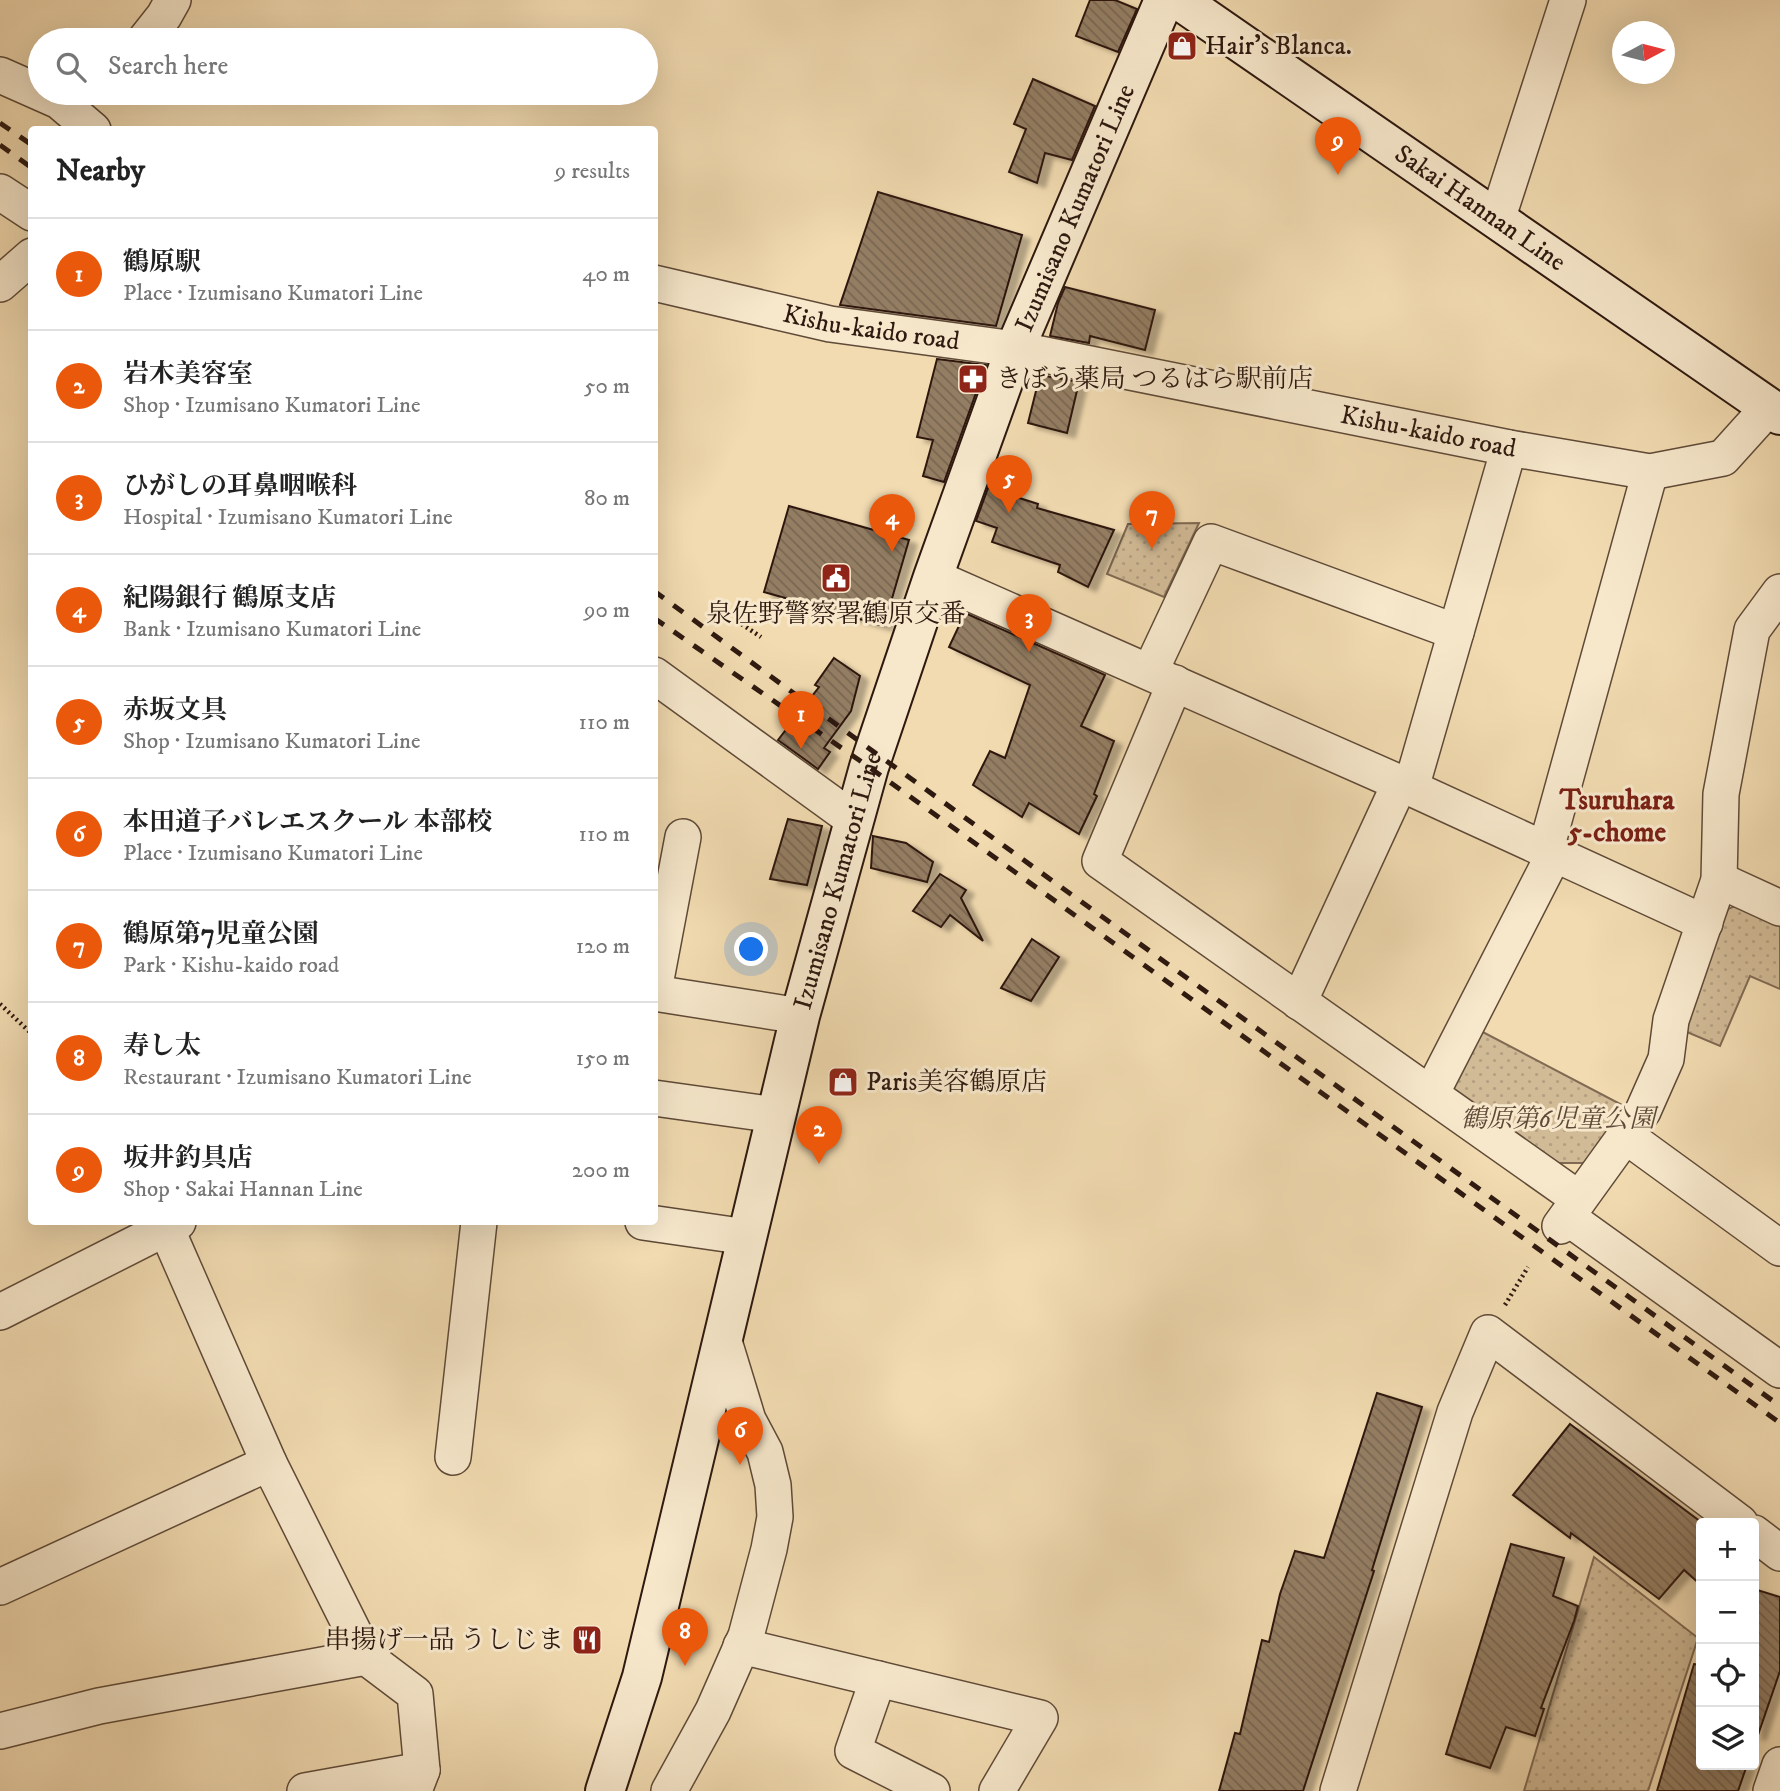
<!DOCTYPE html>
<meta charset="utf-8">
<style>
body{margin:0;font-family:"IM FELL DW Pica","Noto Serif JP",serif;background:#f6f6f6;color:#222}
.controls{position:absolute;right:21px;bottom:21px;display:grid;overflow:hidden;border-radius:7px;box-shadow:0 7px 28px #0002}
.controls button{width:63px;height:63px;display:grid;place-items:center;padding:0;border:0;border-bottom:2px solid #e0e0e0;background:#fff;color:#222;font:35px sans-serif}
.compass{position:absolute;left:1612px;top:21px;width:63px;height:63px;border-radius:50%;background:#fff;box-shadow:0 7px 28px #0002;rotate:83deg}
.you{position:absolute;left:752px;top:950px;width:24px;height:24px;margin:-18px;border:5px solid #fff;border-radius:50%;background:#1a73e8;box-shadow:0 0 0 10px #1a73e833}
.badge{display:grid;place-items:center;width:46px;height:46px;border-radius:50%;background:#ea580c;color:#fff;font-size:23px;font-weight:700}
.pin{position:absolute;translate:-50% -58px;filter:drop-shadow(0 2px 4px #0008)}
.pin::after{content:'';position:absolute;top:37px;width:24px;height:21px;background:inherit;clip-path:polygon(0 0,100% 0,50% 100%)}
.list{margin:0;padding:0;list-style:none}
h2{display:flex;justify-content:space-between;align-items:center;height:91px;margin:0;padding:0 28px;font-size:30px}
h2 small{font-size:23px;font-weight:400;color:#767676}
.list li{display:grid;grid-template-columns:46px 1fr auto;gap:21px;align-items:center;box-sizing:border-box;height:112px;padding:0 28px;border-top:2px solid #e0e0e0}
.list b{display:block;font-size:26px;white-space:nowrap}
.list p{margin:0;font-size:23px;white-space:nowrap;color:#767676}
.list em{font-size:23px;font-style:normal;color:#767676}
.icon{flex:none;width:38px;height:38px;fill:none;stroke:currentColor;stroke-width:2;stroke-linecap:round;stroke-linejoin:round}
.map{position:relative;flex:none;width:1780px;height:1791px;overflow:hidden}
.search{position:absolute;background:#fff;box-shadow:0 7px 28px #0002;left:28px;top:28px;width:630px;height:77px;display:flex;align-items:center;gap:18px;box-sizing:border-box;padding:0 24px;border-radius:38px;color:#767676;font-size:26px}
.panel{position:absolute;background:#fff;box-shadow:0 7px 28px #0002;left:28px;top:126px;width:630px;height:1099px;border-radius:7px}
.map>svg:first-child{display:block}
</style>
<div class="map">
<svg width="1780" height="1791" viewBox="0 0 1780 1791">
<defs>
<pattern id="park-dots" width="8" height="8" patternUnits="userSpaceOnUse" patternTransform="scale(1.75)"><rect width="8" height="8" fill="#d1ba96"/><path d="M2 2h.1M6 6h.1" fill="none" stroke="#b49f80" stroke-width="1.8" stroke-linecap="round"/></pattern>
<pattern id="building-back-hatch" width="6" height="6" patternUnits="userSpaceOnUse" patternTransform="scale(1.75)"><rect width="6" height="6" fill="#947e64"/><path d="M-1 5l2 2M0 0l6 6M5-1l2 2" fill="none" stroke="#796651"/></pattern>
<filter id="shadow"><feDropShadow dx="8" dy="4.5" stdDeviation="2" flood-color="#0004"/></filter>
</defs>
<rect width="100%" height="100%" fill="#f2dbb1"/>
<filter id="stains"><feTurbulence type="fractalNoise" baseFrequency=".00286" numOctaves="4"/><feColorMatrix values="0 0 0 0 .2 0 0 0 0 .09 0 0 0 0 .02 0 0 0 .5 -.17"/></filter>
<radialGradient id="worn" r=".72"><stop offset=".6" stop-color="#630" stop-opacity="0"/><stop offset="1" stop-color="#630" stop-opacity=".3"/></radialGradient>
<g fill="url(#park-dots)" stroke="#806a53" stroke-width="2">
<path d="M1199 523 1164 597 1107 574 1128 524Z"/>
<path d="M1740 904 1780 919V989L1750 976 1720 1046 1682 1030 1728 909Z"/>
<path d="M1477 1029 1624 1106 1595 1163H1547L1445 1092Z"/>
<path d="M1594 1557 1698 1638 1648 1791H1524Z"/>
</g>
<g fill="url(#building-back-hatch)" stroke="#2e1910" stroke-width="2" filter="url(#shadow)">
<path d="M1090 0H1115L1137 9 1118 52 1076 36Z"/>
<path d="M1033 79 1095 106 1072 160 1045 153 1037 183 1009 172 1026 129 1014 124Z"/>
<path d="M878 192 1022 235 996 326 840 305Z"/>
<path d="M1065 287 1155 310 1145 350 1090 336 1089 343 1050 336 1058 303Z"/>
<path d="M937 359 986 365 944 482 923 476 933 440 917 437Z"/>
<path d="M1040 375 1079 382 1067 433 1028 423Z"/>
<path d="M988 488 1038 504 1037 508 1114 530 1088 587 1058 572 1060 565 992 542 997 528 976 521Z"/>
<path d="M789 506 909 540 884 626 764 592Z"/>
<path d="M965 613 1105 675 1081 726 1114 741 1094 794 1097 796 1079 834 1029 803 1022 817 973 785 990 751 1005 758 1030 685 949 647Z"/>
<path d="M834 658 860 676 851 711 824 748 830 752 818 769 778 740 819 687 815 685Z"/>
<path d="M788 819 822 826 807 885 770 879Z"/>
<path d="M873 836 906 843 933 862 927 882 871 868Z"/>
<path d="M940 874 966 890 961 898 983 941 950 915 941 927 913 911Z"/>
<path d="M1032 939 1059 957 1031 1001 1001 988Z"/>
<path d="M1377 1393 1422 1407 1372 1570 1374 1571 1303 1791H1219L1235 1733 1240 1734 1262 1640 1269 1642 1280 1594 1295 1551 1324 1558Z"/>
<path d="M1570 1424 1701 1522V1585L1684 1570 1659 1599 1571 1533 1570 1538 1513 1495Z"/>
<path d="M1511 1544 1564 1558 1553 1596 1578 1606 1574 1621 1541 1708 1544 1709 1535 1736 1506 1727 1490 1768 1446 1754Z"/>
<path d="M1754 1589 1780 1597V1671L1758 1735H1754Z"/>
<path d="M1694 1664 1701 1665V1765H1747L1738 1791H1657Z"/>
</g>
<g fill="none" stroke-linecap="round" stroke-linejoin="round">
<g stroke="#5f4a38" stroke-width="38">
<g id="minor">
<path d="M145 40 164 16 173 0"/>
<path d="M0 75 59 101 93 130"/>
<path d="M0 192 32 213"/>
<path d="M1497 220 1568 0"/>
<path id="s1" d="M654 283 830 324 1015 349 1509 448 1650 472 1723 458 1769 407"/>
<path d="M0 284 32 256"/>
<path d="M933 577 1400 783 1705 923"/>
<path d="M1150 672 1211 542 1456 632"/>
<path d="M654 675 854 820"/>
<path d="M1175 683 1100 861 1579 1199"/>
<path d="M1411 788 1509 448"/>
<path d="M1546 849 1650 472"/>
<path d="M1719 880 1780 908"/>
<path d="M654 990 683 837"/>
<path d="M654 993 800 1016"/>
<path d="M1299 1002 1400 783"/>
<path d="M1431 1094 1554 854"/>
<path d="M654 1098 776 1115"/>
<path d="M1626 1136 1780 1248"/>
<path d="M1567 1217 1780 1370"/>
<path d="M643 1222 747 1237"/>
<path d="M1560 1226 1643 1111 1666 1059 1671 1020 1719 880 1721 794 1752 630 1780 592"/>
<path d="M166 1228 269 1463 366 1657 415 1694 422 1770 414 1791"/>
<path d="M0 1312 178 1222"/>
<path d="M453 1457 479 1222"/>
<path d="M1754 1533 1780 1553"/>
<path d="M0 1587 269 1463"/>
<path d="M741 1646 1040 1718 997 1791"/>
<path d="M878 1679 853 1751 932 1791"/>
<path d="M0 1731 99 1706 366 1657"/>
<path d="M305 1791 422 1770"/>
<path d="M669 1791 713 1711 746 1636 769 1549 775 1517 773 1485 765 1452 748 1420 723 1338"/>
<path d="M1338 1791 1455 1412 1488 1333 1740 1523"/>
<path d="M1771 1791 1780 1765"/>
</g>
</g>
<g stroke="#2e1910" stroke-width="42">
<g id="secondary">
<path id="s2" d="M1179 0 1780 415"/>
<path id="s3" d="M605 1791 642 1677 800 1016 869 767 933 577 1015 349 1164 0"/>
</g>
</g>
<g stroke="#2e1910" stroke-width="4.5" stroke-dasharray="2 3.5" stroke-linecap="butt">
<path d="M737 621 761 637"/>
<path d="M0 1004 32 1034"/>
<path d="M1505 1305 1528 1267"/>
</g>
<use href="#minor" stroke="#f7e8cc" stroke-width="35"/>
<use href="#secondary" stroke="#f7e8cc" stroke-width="38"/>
<g stroke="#2e1910" stroke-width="5" stroke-dasharray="12 12" stroke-linecap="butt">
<path d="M0 123 32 145"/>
<path d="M0 145 32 168"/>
<path d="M654 591 874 752 1780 1406"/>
<path d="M654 618 869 767 1780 1423"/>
</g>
</g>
<defs>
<g id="shop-square" transform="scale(1.575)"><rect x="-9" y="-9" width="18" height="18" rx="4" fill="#8f2418" stroke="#f7e8cc"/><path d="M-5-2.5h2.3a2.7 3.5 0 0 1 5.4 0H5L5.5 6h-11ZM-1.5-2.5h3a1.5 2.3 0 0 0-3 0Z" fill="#fff"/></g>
<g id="pharmacy-square" transform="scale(1.575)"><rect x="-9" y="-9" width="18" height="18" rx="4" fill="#8f2418" stroke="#f7e8cc"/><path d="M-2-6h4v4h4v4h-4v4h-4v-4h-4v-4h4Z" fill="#fff"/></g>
<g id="civic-square" transform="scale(1.575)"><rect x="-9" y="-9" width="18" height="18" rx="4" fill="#8f2418" stroke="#f7e8cc"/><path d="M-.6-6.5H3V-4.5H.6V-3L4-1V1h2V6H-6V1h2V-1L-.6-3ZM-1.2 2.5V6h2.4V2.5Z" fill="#fff"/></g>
<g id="restaurant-square" transform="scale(1.575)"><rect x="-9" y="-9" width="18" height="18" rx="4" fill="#8f2418" stroke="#f7e8cc"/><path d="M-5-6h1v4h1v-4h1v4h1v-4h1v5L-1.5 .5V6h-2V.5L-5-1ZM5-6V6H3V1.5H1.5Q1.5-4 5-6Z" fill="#fff"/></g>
</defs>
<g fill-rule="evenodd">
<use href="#shop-square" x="1182" y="46"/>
<use href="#pharmacy-square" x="973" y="379"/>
<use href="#civic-square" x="836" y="578"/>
<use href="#shop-square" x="843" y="1082"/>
<use href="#restaurant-square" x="587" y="1640"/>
</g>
<g text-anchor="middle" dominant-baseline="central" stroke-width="6" stroke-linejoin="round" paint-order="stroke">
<g font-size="26" fill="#2e1910" stroke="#f7e8cc" text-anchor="start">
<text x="1205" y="46">Hair's Blanca.</text>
<text x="996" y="379">きぼう薬局 つるはら駅前店</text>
<text x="836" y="614" text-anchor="middle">泉佐野警察署鶴原交番</text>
<text x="866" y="1082">Paris美容鶴原店</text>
<text x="564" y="1640" text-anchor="end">串揚げ一品 うしじま</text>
</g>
<g font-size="26" fill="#2e1910" stroke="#f7e8cc">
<text stroke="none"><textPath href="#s3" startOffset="1654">Izumisano Kumatori Line</textPath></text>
<text stroke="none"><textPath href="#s2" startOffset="366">Sakai Hannan Line</textPath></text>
<text stroke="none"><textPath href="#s1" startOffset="222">Kishu-kaido road</textPath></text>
<text stroke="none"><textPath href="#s1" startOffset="789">Kishu-kaido road</textPath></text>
<text stroke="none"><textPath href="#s3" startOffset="940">Izumisano Kumatori Line</textPath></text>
</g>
<g font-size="26" font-style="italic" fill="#5f4938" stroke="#f7e8cc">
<text x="1558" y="1119">鶴原第6児童公園</text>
</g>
<g font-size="28" font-weight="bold" fill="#7a1f14" stroke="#f7e8cc">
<text x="1617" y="800">Tsuruhara<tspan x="1617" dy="32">5-chome</tspan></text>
</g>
</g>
<rect width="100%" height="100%" filter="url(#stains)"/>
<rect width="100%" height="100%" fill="url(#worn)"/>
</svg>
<div class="controls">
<button>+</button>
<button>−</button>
<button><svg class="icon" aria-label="locate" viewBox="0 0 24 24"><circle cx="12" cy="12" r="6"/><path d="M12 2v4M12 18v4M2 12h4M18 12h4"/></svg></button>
<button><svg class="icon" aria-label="layers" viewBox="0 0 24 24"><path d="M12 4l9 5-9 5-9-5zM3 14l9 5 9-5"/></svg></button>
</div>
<svg class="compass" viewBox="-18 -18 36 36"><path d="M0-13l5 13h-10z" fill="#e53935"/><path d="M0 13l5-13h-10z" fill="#767676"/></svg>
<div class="you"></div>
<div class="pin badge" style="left:801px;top:749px">1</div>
<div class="pin badge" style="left:819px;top:1164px">2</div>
<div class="pin badge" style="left:1029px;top:652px">3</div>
<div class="pin badge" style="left:892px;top:552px">4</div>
<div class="pin badge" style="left:1009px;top:513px">5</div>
<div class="pin badge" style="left:740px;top:1465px">6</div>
<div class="pin badge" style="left:1152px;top:549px">7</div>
<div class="pin badge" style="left:685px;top:1666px">8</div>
<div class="pin badge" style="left:1338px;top:175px">9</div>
<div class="search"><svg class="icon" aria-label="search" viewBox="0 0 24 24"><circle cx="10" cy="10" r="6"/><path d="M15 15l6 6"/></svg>Search here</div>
<section class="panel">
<h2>Nearby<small>9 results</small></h2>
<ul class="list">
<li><span class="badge">1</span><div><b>鶴原駅</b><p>Place · Izumisano Kumatori Line</p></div><em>40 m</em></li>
<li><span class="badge">2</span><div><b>岩木美容室</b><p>Shop · Izumisano Kumatori Line</p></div><em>50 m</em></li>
<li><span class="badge">3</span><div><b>ひがしの耳鼻咽喉科</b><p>Hospital · Izumisano Kumatori Line</p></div><em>80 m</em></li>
<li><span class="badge">4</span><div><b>紀陽銀行 鶴原支店</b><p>Bank · Izumisano Kumatori Line</p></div><em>90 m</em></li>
<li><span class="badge">5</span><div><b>赤坂文具</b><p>Shop · Izumisano Kumatori Line</p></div><em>110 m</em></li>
<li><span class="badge">6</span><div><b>本田道子バレエスクール 本部校</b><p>Place · Izumisano Kumatori Line</p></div><em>110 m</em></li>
<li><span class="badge">7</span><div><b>鶴原第7児童公園</b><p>Park · Kishu-kaido road</p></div><em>120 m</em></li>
<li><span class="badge">8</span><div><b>寿し太</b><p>Restaurant · Izumisano Kumatori Line</p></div><em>150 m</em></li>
<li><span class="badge">9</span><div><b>坂井釣具店</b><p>Shop · Sakai Hannan Line</p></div><em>200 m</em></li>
</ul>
</section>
</div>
